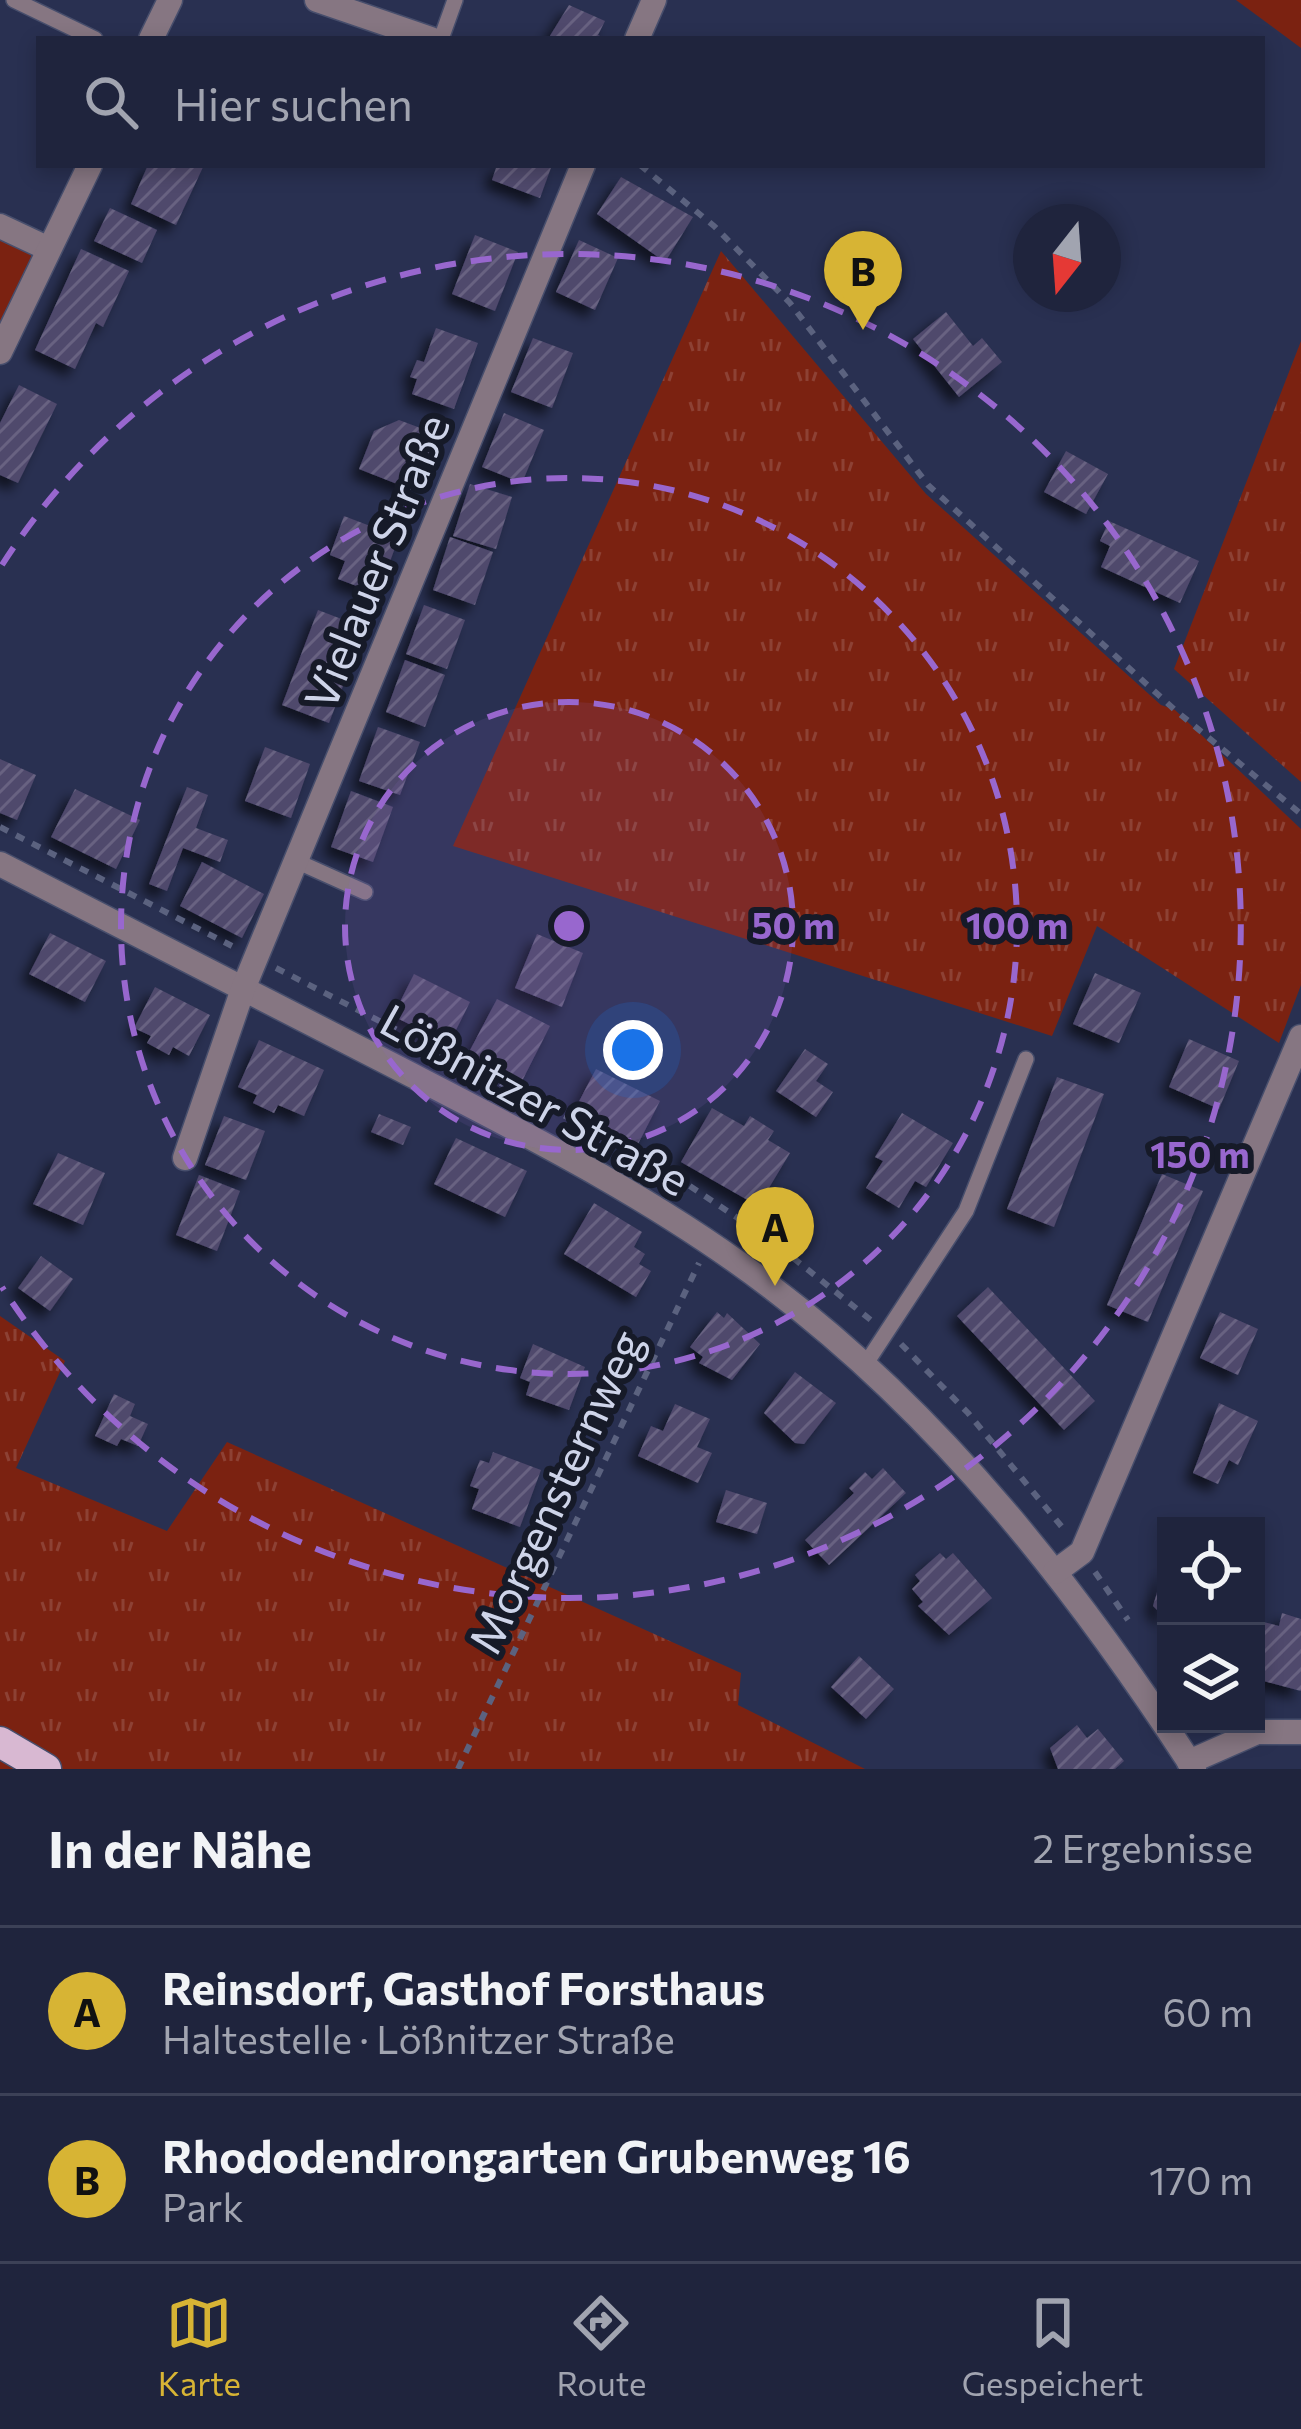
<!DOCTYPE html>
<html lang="de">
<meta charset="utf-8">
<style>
body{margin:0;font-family:Commissioner,sans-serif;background:#272c44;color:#f1f3f6}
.controls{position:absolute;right:36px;bottom:36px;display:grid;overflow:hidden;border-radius:0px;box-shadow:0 6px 18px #0003}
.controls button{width:108px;height:108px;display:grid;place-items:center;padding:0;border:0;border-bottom:3px solid #3c4157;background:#1f243d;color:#f1f3f6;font:60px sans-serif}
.compass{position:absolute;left:1013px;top:204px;width:108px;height:108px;border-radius:50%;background:#1f243d;box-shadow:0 6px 18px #0003;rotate:197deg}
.you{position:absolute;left:633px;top:1050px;width:42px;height:42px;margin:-30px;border:9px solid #fff;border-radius:50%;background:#1a73e8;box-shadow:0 0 0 18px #1a73e833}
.badge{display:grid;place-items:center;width:78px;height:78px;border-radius:50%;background:#d7b434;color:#111;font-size:39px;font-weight:700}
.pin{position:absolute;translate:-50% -99px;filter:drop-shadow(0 3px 6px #0008)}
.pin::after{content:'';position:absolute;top:63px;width:42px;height:36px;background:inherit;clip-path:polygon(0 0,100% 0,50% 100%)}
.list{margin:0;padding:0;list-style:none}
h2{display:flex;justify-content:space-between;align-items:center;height:156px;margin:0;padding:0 48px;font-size:51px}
h2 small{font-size:39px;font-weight:400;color:#a1a4b0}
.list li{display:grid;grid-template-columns:78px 1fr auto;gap:36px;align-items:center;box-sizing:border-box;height:168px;padding:0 48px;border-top:3px solid #3c4157}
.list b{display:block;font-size:45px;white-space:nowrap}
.list p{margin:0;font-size:39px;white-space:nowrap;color:#a1a4b0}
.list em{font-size:39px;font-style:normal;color:#a1a4b0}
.icon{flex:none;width:66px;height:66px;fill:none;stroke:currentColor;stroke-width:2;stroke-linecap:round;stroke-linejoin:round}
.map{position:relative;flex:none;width:1301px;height:1769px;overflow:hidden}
.search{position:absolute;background:#1f243d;box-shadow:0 6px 18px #0003;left:36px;right:36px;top:36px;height:132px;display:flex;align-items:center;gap:30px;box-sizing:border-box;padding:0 42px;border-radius:0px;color:#a1a4b0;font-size:45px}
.sheet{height:492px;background:#1f243d}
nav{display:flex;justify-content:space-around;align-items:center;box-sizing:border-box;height:168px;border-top:3px solid #3c4157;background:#1f243d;font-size:33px;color:#a1a4b0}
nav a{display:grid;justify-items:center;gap:6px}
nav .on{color:#d7b434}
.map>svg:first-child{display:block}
</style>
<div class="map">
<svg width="1301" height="1769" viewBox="0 0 1301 1769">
<defs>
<pattern id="grass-tufts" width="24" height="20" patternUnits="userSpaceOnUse" patternTransform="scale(3)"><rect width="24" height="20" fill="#7b2211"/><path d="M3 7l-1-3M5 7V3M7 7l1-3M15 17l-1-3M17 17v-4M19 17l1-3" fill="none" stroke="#8d4134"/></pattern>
<pattern id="building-hatch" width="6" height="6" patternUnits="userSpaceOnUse" patternTransform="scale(3)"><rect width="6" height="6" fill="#4f486c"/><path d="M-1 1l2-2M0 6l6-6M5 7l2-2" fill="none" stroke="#676281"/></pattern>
<filter id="shadow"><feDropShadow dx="-8" dy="8" stdDeviation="6" flood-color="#0009"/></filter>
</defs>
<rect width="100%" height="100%" fill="#293051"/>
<g fill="url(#grass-tufts)">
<path d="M1236 0H1301V48Z"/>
<path d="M721 251 926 494 1161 705 1175 710 1301 829V985L1279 1043 1097 926 1052 1036 453 846Z"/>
<path d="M1301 341V782L1174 669Z"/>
<path d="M0 1316 65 1361 16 1468 167 1531 227 1442 741 1673 738 1705 865 1769H0Z"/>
</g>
<path fill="#7b2211" d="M0 240 30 254 37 265 0 341Z"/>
<g fill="url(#building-hatch)" filter="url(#shadow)">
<path d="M569 5 605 21 598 35 606 39H548Z"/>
<path d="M148 165H204L176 225 131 204Z"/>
<path d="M497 165H552L540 198 492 180Z"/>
<path d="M621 177 693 217 665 262 597 214Z"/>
<path d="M110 208 157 230 142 263 94 241Z"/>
<path d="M475 235 518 252 495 311 452 294Z"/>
<path d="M579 240 618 258 595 310 556 292Z"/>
<path d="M81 249 129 271 103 327 96 323 75 369 35 350Z"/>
<path d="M946 312 973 346 982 338 1002 362 959 397 913 339Z"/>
<path d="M436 328 478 343 454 409 412 394 417 379 410 377 417 360 424 362Z"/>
<path d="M533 338 573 353 552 408 511 392Z"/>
<path d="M19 385 57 404 18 483 0 475V423Z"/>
<path d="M504 413 544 430 522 483 482 467Z"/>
<path d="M399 420 442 436 420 493 359 469 374 431Z"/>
<path d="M1066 451 1108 474 1086 514 1044 492Z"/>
<path d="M470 484 512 497 496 549 453 536Z"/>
<path d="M344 516 399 537 378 594 338 579 345 561 330 555Z"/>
<path d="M1109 521 1199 561 1180 603 1101 567 1110 546 1100 541Z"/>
<path d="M450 537 493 552 475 605 433 590Z"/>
<path d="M424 605 465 620 447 669 406 654Z"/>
<path d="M318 610 365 628 329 723 282 705Z"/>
<path d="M405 660 445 675 425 727 386 712Z"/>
<path d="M378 727 420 742 400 795 359 781Z"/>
<path d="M265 747 310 764 291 818 245 801Z"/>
<path d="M0 759 36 775 17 820 0 813Z"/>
<path d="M187 787 208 795 196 828 228 840 220 862 183 848 167 891 149 884Z"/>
<path d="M75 789 140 820 116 869 51 837Z"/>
<path d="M351 791 393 807 373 862 331 847Z"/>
<path d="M202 862 264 894 242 938 180 906Z"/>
<path d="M50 933 106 961 85 1002 29 974Z"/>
<path d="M537 934 583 953 562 1007 515 988Z"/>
<path d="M1095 973 1141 993 1119 1043 1073 1024Z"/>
<path d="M414 974 470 1002 449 1044 393 1016Z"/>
<path d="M155 987 210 1015 189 1056 173 1047 169 1055 147 1043 151 1036 134 1028Z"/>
<path d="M497 999 550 1026 522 1081 468 1054Z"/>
<path d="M1189 1039 1239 1061 1219 1109 1169 1087Z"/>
<path d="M259 1040 324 1070 304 1116 278 1105 274 1113 253 1103 257 1095 238 1087Z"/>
<path d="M805 1049 828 1064 816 1081 833 1092 816 1117 776 1091Z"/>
<path d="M596 1069 660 1101 638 1144 574 1111Z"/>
<path d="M1057 1077 1104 1094 1054 1227 1007 1209Z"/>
<path d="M712 1108 744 1126 750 1116 774 1131 768 1140 790 1153 758 1206 681 1162Z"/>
<path d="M902 1113 953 1143 926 1187 915 1181 899 1208 866 1188 883 1161 875 1157Z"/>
<path d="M379 1114 411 1127 403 1145 371 1132Z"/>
<path d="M224 1116 265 1131 246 1180 205 1165Z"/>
<path d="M456 1138 527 1171 505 1217 434 1184Z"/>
<path d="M58 1153 105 1173 83 1225 33 1204Z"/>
<path d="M1162 1174 1203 1191 1148 1322 1107 1305Z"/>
<path d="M199 1175 240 1191 217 1251 176 1235Z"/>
<path d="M594 1203 642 1232 634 1247 645 1254 639 1264 651 1271 636 1297 564 1254Z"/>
<path d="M41 1256 73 1279 50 1311 18 1288Z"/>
<path d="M988 1287 1095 1401 1064 1430 957 1316Z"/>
<path d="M717 1312 724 1318 727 1313 760 1344 732 1380 699 1363 703 1357 690 1347Z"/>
<path d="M1220 1312 1258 1329 1238 1375 1200 1358Z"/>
<path d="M533 1344 585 1367 569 1410 526 1395 530 1382 520 1378Z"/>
<path d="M795 1372 836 1403 804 1444 795 1443 764 1413Z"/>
<path d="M114 1394 135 1404 130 1416 148 1424 138 1446 121 1439 117 1446 95 1436Z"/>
<path d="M1219 1403 1258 1421 1238 1465 1229 1460 1218 1484 1193 1473Z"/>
<path d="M675 1404 710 1419 697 1447 712 1453 698 1483 638 1456 651 1426 663 1431Z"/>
<path d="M493 1452 541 1470 520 1527 472 1509 479 1489 470 1486 480 1460 489 1463Z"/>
<path d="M883 1468 906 1493 829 1565 805 1540 854 1493 849 1488 865 1472 872 1479Z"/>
<path d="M726 1490 767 1503 757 1534 716 1522Z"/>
<path d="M940 1553 946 1559 953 1553 992 1598 949 1635 918 1606 923 1602 912 1589 920 1581 915 1575Z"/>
<path d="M1165 1566H1166V1619L1153 1606Z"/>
<path d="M1282 1613 1301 1619V1691L1256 1679V1620L1279 1626Z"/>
<path d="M859 1656 894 1689 866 1719 831 1687Z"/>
<path d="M1077 1725 1087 1738 1098 1729 1124 1761 1115 1769H1058L1050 1748Z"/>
</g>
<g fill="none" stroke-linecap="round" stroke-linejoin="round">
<g stroke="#474e6c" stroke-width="18">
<g id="service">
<path d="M14 0 95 39"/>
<path d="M441 39 455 0"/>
<path d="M296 861 365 892"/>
<path d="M865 1365 966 1211 1026 1059"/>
</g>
</g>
<g stroke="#474e6c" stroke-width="27">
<g id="minor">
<path d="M317 0 431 39"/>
<path d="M151 39 170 0"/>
<path d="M637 39 654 0"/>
<path d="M0 226 49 249"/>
<path d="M0 352 90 165"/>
<path d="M0 864C132 932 264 1000 396 1067 524 1133 656 1199 771 1287 943 1417 1077 1589 1194 1769"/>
<path d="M185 1158 243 989 583 165"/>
<path d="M1055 1572 1082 1552 1301 1037"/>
<path d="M1189 1762 1257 1732H1301"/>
</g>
</g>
<g stroke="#474e6c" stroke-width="33">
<path id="primary" d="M0 1742 46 1769"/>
</g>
<g stroke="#5b627f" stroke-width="6" stroke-dasharray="9 9" stroke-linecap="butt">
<path d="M640 165 714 226 790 303 928 485 1175 710 1301 814"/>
<path d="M0 827 232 946"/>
<path d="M276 968 651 1160 772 1241 872 1321"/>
<path d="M901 1344 968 1413 1062 1527"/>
<path d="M1095 1572 1128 1620"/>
<path d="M458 1769 699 1263"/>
</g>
<use href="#service" stroke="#867682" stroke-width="15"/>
<use href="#minor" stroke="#867682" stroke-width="24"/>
<use href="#primary" stroke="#d8b8d2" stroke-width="30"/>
</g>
<circle cx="569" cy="926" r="224" fill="#9867ce" fill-opacity=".12"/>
<g fill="none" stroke="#9867ce" stroke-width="6" stroke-dasharray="21 15">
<circle cx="569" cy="926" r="224"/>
<circle cx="569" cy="926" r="448"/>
<path d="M2 565A672 672 0 1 1 2 1287"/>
</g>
<g text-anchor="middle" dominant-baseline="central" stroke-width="12" stroke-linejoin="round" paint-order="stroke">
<g font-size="45" fill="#ced4e9" stroke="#161a28">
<text transform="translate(375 561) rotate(-68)">Vielauer Straße</text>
<text transform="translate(536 1098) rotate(29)">Lößnitzer Straße</text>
<text transform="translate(554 1491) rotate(-65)">Morgensternweg</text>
</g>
</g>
<circle cx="569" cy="926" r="18" fill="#9867ce" stroke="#161a28" stroke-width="6"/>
<g font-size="36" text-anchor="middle" font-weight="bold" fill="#9867ce" stroke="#161a28" stroke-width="12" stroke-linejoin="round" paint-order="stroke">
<text x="793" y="939">50 m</text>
<text x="1017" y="939">100 m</text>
<text x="1200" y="1168">150 m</text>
</g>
</svg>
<div class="controls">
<button><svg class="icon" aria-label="locate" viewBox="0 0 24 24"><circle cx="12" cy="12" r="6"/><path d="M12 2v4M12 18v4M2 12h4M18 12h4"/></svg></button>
<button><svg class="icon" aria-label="layers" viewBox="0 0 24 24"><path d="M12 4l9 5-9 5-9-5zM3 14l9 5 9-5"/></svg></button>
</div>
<svg class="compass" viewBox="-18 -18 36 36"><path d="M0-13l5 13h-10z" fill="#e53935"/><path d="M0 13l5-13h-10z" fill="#a1a4b0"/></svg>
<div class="you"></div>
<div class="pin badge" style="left:775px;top:1286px">A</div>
<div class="pin badge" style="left:863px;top:330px">B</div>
<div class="search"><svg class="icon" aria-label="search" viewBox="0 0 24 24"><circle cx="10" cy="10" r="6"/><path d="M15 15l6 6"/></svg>Hier suchen</div>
</div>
<section class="sheet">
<h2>In der Nähe<small>2 Ergebnisse</small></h2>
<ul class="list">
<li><span class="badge">A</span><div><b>Reinsdorf, Gasthof Forsthaus</b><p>Haltestelle · Lößnitzer Straße</p></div><em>60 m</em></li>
<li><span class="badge">B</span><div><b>Rhododendrongarten Grubenweg 16</b><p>Park</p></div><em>170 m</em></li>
</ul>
</section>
<nav>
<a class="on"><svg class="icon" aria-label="map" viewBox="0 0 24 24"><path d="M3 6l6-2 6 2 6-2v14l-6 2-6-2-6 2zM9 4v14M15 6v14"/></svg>Karte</a>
<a><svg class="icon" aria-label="directions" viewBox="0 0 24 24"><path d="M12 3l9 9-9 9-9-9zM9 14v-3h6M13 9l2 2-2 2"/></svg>Route</a>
<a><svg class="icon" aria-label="saved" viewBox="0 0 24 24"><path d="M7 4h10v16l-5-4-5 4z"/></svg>Gespeichert</a>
</nav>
